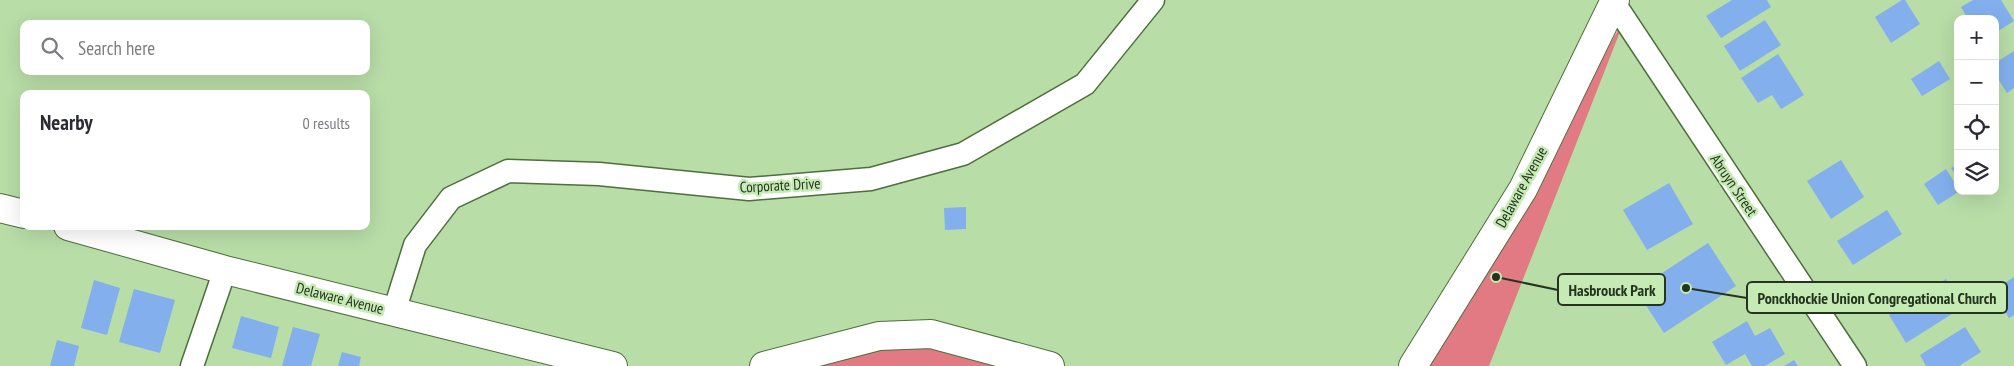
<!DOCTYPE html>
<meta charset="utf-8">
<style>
body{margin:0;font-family:"PT Sans Narrow",sans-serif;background:#f7f7f7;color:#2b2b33}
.controls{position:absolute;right:15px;top:15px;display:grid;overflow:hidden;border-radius:10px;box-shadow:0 5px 20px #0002}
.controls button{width:45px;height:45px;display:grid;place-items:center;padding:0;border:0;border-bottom:1px solid #e1e1e2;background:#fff;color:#2b2b33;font:25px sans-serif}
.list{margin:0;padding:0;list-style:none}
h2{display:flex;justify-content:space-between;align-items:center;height:65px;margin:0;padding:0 20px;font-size:21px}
h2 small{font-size:16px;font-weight:400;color:#7c7c81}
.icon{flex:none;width:28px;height:28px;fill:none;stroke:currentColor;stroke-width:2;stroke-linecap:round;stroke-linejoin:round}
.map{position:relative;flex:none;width:2014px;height:366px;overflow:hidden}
.search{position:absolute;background:#fff;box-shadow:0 5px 20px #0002;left:20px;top:20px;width:350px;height:55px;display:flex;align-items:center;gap:12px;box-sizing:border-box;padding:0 18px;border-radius:10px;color:#7c7c81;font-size:19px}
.panel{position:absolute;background:#fff;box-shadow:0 5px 20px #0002;left:20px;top:90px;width:350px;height:140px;border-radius:10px}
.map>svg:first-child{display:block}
</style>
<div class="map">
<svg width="2014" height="366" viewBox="0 0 2014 366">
<rect width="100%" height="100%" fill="#b8dda7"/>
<g fill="#e17a83">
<path d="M1625 19 1489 366H1413L1523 189Z"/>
<path d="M879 336 1050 366H764Z"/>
</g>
<g fill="#83b0ed">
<path d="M1732 0H1767L1771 7 1721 38 1706 16Z"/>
<path d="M1902 0H1905L1920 24 1891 43 1875 17Z"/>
<path d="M1973 0H2001L2014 21 1995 33V19H1968L1961 7Z"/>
<path d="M1765 20 1781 45 1740 71 1724 46Z"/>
<path d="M2014 51V88L2007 93 1995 74V63Z"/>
<path d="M1778 54 1804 95 1781 109 1772 95 1758 103 1741 78Z"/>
<path d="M1939 61 1950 79 1922 96 1911 79Z"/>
<path d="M1841 160 1864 197 1831 219 1807 181Z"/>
<path d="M1958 164V178L1951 168Z"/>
<path d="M1946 169 1958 188V191H1960L1938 205 1924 184Z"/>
<path d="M1669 183 1693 224 1647 250 1623 210Z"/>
<path d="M966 207V229L945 230 944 208Z"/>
<path d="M1887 210 1902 234 1853 265 1837 241Z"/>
<path d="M1708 243 1736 286 1664 333 1636 290Z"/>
<path d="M2014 277V315L2009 318 1992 291Z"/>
<path d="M1946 279 1963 307 1906 343 1889 315Z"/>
<path d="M94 280 120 288 107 335 81 328Z"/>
<path d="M134 289 175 300 160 353 119 342Z"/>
<path d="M241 316 279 327 271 358 232 348Z"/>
<path d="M1747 321 1755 336 1770 328 1785 354 1765 366H1752L1745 354 1726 365 1712 342Z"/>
<path d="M293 327 320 334 311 366H282Z"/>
<path d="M1965 327 1981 352 1959 366H1926L1920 355Z"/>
<path d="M57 340 79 346 74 366H50Z"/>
<path d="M342 352 361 357 359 366H338Z"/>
<path d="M1794 360 1798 366H1784Z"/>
</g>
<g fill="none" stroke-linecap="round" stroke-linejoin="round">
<g stroke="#4e6e3d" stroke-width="25">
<g id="street">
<path d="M1614 3 1855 366"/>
<path d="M394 312 415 245 451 198 508 171 599 174 749 189 871 179 963 154 1085 84 1153 0"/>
<path d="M192 366 225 270"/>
</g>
</g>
<g stroke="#4e6e3d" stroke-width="30">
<g id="secondary">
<path d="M0 208 24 214"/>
<path d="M68 226 225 270 613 366"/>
<path d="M764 366 879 336 931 334 1050 366"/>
<path d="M1413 366 1523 189 1615 0"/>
</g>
</g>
<use href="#street" stroke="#fff" stroke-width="22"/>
<use href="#secondary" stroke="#fff" stroke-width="28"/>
</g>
<g text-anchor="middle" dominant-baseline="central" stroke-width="5" stroke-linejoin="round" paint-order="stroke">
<g font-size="15" fill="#25341e" stroke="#c5eab3">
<text transform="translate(780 185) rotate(-3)">Corporate Drive</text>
<text transform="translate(1734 185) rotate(56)">Abruyn Street</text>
<text transform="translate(1521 187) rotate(-61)">Delaware Avenue</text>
<text transform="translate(340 298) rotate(14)">Delaware Avenue</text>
</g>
</g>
<path fill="none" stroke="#25341e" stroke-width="2" d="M1496 277L1558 290M1686 288L1747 298"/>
<g fill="#25341e" stroke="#c5eab3" stroke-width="2">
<circle cx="1496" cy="277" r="5"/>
<circle cx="1686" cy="288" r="5"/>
</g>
<g fill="#c5eab3" stroke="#25341e" stroke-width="2">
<rect x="1558" y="274" width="107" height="31" rx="5"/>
<rect x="1747" y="282" width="260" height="31" rx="5"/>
</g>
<g font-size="16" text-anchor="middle" font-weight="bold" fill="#25341e">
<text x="1612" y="296">Hasbrouck Park</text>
<text x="1877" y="304">Ponckhockie Union Congregational Church</text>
</g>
</svg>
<div class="controls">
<button>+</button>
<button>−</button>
<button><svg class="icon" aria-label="locate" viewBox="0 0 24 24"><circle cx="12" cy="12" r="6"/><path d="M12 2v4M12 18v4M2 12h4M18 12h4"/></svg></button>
<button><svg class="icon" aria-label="layers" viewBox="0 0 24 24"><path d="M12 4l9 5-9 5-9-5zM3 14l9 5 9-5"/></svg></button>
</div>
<div class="search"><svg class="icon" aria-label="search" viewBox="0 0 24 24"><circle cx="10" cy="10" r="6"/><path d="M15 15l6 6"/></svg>Search here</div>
<section class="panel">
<h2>Nearby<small>0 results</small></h2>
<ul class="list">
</ul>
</section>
</div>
